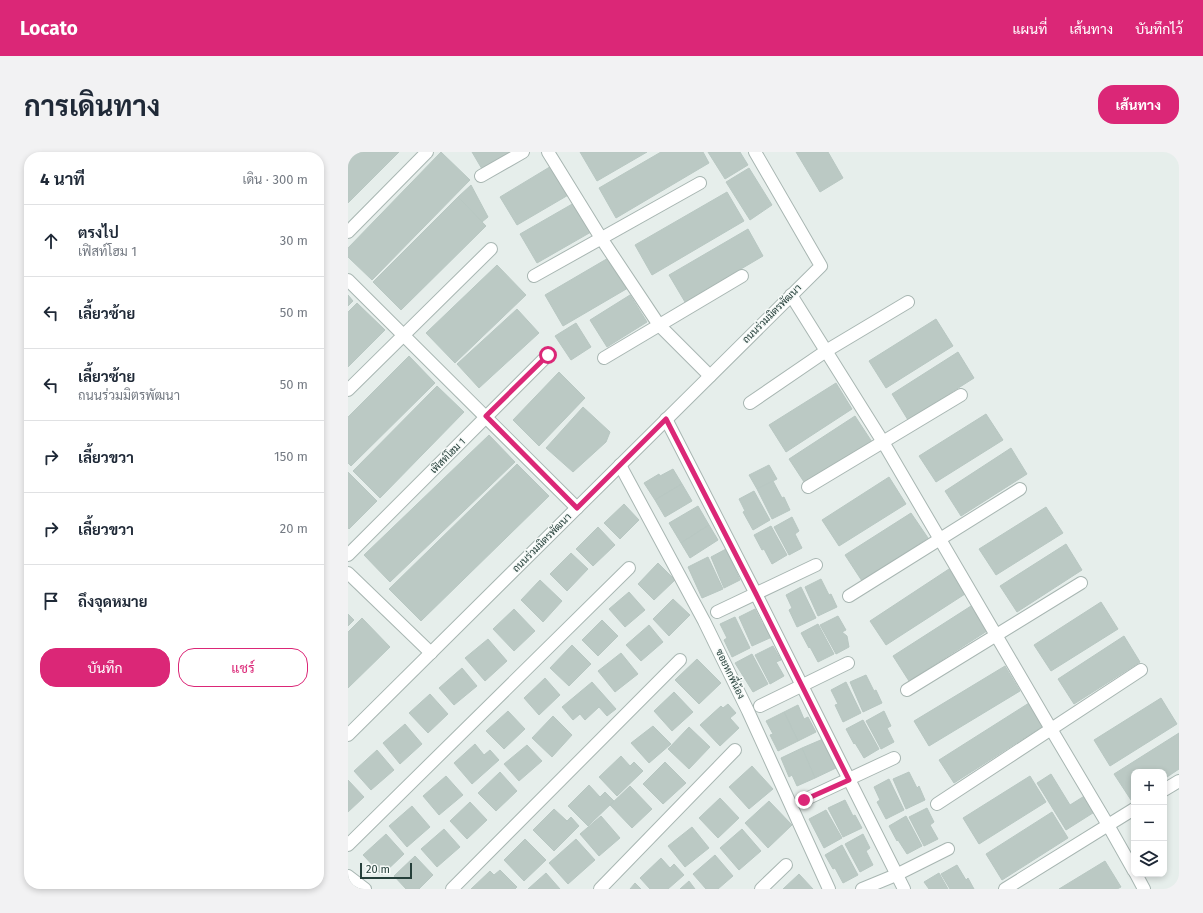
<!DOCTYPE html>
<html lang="th">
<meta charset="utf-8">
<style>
body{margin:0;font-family:"Fira Sans",Sarabun,sans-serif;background:#f2f2f3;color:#1f2937}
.controls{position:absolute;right:12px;bottom:12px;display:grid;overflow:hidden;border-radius:8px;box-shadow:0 2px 6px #0003}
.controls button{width:36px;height:36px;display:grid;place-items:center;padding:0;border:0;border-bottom:1px solid #e0e1e3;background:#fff;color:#1f2937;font:20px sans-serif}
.scale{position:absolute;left:12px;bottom:10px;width:52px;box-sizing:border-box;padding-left:4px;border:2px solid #253f3a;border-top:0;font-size:11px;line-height:14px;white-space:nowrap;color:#253f3a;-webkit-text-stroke:3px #f6faf8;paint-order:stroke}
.stop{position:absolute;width:12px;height:12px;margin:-9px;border:3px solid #db2777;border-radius:50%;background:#fff}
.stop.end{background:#db2777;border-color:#fff;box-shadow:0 1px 4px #0008}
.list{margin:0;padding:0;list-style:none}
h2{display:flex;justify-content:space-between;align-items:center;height:52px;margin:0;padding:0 16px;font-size:17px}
h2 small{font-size:13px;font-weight:400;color:#747a83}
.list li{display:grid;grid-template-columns:26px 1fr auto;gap:12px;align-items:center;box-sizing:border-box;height:72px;padding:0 16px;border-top:1px solid #e0e1e3}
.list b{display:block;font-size:15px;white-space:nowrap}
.list p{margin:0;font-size:13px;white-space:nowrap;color:#747a83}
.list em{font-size:13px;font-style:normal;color:#747a83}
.actions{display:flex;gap:8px;padding:12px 16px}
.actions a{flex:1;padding:9px 0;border:1px solid #db2777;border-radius:16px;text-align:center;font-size:14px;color:#db2777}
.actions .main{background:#db2777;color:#fff}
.icon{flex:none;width:22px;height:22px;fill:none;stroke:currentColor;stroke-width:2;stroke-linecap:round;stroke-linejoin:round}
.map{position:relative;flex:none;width:831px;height:737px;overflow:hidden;border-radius:16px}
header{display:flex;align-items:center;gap:24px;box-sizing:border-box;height:56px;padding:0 20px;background:#db2777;color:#fff}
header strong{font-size:19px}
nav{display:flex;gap:22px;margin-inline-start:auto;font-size:14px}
.intro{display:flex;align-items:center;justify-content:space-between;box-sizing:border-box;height:96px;padding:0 24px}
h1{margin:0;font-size:28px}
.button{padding:10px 18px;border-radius:16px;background:#db2777;color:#fff;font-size:14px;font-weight:700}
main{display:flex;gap:24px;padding:0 24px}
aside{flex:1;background:#fff;border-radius:16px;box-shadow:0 2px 6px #0003}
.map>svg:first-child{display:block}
</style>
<header>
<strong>Locato</strong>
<nav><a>แผนที่</a><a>เส้นทาง</a><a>บันทึกไว้</a></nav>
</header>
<div class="intro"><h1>การเดินทาง</h1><a class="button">เส้นทาง</a></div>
<main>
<aside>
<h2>4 นาที<small>เดิน · 300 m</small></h2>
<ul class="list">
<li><svg class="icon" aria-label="ahead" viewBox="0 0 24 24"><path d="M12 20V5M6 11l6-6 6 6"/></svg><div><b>ตรงไป</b><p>เฟิสท์โฮม 1</p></div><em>30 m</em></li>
<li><svg class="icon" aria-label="left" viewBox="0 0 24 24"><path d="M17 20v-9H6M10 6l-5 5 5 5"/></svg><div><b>เลี้ยวซ้าย</b></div><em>50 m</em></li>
<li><svg class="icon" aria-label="left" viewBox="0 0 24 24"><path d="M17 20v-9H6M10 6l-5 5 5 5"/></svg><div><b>เลี้ยวซ้าย</b><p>ถนนร่วมมิตรพัฒนา</p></div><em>50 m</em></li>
<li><svg class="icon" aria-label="right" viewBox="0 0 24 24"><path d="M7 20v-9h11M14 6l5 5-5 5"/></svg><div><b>เลี้ยวขวา</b></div><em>150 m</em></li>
<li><svg class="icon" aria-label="right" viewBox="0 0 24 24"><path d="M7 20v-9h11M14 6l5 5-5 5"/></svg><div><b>เลี้ยวขวา</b></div><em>20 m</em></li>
<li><svg class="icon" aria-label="arrive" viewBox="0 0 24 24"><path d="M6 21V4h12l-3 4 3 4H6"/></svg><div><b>ถึงจุดหมาย</b></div></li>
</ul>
<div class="actions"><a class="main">บันทึก</a><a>แชร์</a></div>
</aside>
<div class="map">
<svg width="831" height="737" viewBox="0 0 831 737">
<rect width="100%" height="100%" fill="#e6eeeb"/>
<g fill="#bbc9c4" stroke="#b8c7c2">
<path d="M0 0H51L0 51Z"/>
<path d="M93 0 122 28 24 128 0 105V96Z"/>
<path d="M124 0H164L134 17Z"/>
<path d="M232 0H299L249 29Z"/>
<path d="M313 0H355L361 11 268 66 251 36Z"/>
<path d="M360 0H392L400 13 377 27Z"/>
<path d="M448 0H480L495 26 472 40Z"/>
<path d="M205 13 222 42 169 73 152 45Z"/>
<path d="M401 16 424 53 402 68 378 30Z"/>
<path d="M123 33 140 65 134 70 110 45Z"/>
<path d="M379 40 396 69 304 123 287 93Z"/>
<path d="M110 45 138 74 53 158 25 130Z"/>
<path d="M226 51 243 80 189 111 172 82Z"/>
<path d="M400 77 415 104 337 150 321 123Z"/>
<path d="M262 105 280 136 215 174 197 143Z"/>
<path d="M149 113 178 143 107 211 78 181Z"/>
<path d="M0 143 5 149 0 154Z"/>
<path d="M282 143 299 170 259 195 242 168Z"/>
<path d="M9 151 37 178 0 215V160Z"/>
<path d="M169 157 191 181 131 236 109 212Z"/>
<path d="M588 167 605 194 538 236 521 209Z"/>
<path d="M228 171 243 195 223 208 207 184Z"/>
<path d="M610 200 626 226 560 268 544 242Z"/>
<path d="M61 204 87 231 3 314 0 311V265Z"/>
<path d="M211 220 237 246 191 294 165 268Z"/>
<path d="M488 231 504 257 438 300 421 273Z"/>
<path d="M89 234 116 260 32 346 5 319Z"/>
<path d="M235 255 262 280 258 290 225 320 198 296Z"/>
<path d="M638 262 655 288 588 330 571 304Z"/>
<path d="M507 264 524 290 458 333 441 307Z"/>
<path d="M141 283 167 310 42 430 16 403Z"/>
<path d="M663 296 679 322 613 364 597 339Z"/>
<path d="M169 312 201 344 73 469 41 437Z"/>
<path d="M421 313 429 327 409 337 401 323Z"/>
<path d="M325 317 334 332 307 348 296 331 311 322 312 324Z"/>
<path d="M0 320 29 349 1 377 0 376Z"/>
<path d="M541 325 558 352 491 394 474 368Z"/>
<path d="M425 329 434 346 436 345 442 358 424 367 409 337Z"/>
<path d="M334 332 344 349 317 365 307 348Z"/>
<path d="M406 339 422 368 405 378 395 360 397 359 391 347Z"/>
<path d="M276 352 291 368 272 387 256 371Z"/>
<path d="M350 354 361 373 333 391 321 371Z"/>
<path d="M698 355 715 381 648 423 631 397Z"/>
<path d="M563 361 580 386 514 429 497 403Z"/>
<path d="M444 365 451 379 447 382 454 396 441 403 426 375Z"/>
<path d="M361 373 370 388 342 406 333 391Z"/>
<path d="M423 374 439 403 424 412 416 397 414 398 406 383Z"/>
<path d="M250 375 267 393 245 414 228 397Z"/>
<path d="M718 392 734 418 669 460 652 434Z"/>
<path d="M378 397 392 428 376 436 363 405Z"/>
<path d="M223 401 240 417 219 439 202 422Z"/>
<path d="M360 405 375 437 354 446 340 415Z"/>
<path d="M310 411 327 428 306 448 290 432Z"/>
<path d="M601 417 617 442 538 493 522 469Z"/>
<path d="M473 427 481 443 483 442 489 455 470 464 457 435Z"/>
<path d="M192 428 214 449 195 470 173 448Z"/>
<path d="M453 435 468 466 449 475 441 458 444 456 438 443Z"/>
<path d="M281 440 297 458 277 475 261 457Z"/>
<path d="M325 447 342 463 321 484 305 467Z"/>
<path d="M753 450 770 477 703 519 686 493Z"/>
<path d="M623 454 639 479 561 529 545 504Z"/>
<path d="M166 457 187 479 166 499 145 477Z"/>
<path d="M407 457 415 473 417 472 424 485 404 494 391 465Z"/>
<path d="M0 462 6 468 0 474Z"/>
<path d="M490 464 498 478 494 480 499 484 501 495 488 502 472 473Z"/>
<path d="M387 465 402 496 384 505 376 488 379 486 372 472Z"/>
<path d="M14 466 42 495 0 536V480Z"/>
<path d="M254 468 270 484 250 504 234 488Z"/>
<path d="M470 472 486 502 470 510 462 495 461 496 453 481Z"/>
<path d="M301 473 315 490 293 509 278 493Z"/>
<path d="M776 484 792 510 726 552 710 527Z"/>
<path d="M140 487 159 509 137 529 117 506Z"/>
<path d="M224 493 243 512 221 534 202 516Z"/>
<path d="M425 494 433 508 428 510 436 524 422 532 407 503Z"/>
<path d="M273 501 290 522 267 540 250 519Z"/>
<path d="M404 502 420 532 405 540 387 511Z"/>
<path d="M349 507 373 531 351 552 327 528Z"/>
<path d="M657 514 672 539 581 594 566 569Z"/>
<path d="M114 516 129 534 106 553 91 536Z"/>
<path d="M518 523 526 539 528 538 534 551 515 560 502 530Z"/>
<path d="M197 526 212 543 191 563 176 546Z"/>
<path d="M244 530 268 557 259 564 251 555 237 568 232 562 225 568 214 555Z"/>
<path d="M498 530 513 561 495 570 487 553 490 552 483 538Z"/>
<path d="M326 540 345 560 324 579 306 559Z"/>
<path d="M82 542 100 562 80 581 61 561Z"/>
<path d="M813 546 829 572 762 614 746 588Z"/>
<path d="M681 551 695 574 606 631 591 608Z"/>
<path d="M380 552 388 561 382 566 391 576 372 594 352 573 373 554 375 556Z"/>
<path d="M450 553 456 567 460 565 468 580 450 589 436 560Z"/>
<path d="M160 559 177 577 156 597 138 579Z"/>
<path d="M536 559 543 574 539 576 546 590 533 597 518 569Z"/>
<path d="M436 560 450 589 430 599 422 583 425 582 418 569Z"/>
<path d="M205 564 224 583 204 605 184 586Z"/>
<path d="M515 568 531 597 516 606 507 591 506 592 498 577Z"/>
<path d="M57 572 74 592 52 612 35 591Z"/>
<path d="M305 574 323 592 301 611 283 591Z"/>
<path d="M341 575 362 595 341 617 320 597Z"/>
<path d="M831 581V617L816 627V620H786V646L783 648 766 622Z"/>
<path d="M475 587 488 616 467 626 454 596Z"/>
<path d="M127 592 136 603 142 598 151 608 124 632 106 611Z"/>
<path d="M179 593 194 609 171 629 156 612Z"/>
<path d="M454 596 467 626 449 634 444 623 441 625 433 606Z"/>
<path d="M29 598 46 618 23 638 6 619Z"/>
<path d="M273 604 282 614 286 610 295 619 269 644 251 625Z"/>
<path d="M317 610 338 631 315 652 295 632Z"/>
<path d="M404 614 425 637 401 657 381 635Z"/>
<path d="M152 620 169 639 148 659 130 641Z"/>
<path d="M561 620 569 636 571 634 577 648 558 657 545 627Z"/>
<path d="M703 622 722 653 738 643 748 659 718 678 689 631Z"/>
<path d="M98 624 115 643 91 663 75 644Z"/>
<path d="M682 624 698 650 631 692 615 666Z"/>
<path d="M541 627 556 658 538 667 529 650 532 648 526 635Z"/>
<path d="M0 628 16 645 0 660Z"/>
<path d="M241 633 252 645 257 640 266 649 240 674 220 654Z"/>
<path d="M282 634 304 657 284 676 262 653Z"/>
<path d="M372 646 391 666 370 686 351 666Z"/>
<path d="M497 648 505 664 507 663 514 676 495 685 480 656Z"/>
<path d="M421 649 444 673 420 696 397 671Z"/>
<path d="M122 650 139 668 119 687 102 669Z"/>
<path d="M64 654 82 675 59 695 41 674Z"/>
<path d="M579 656 586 670 582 673 590 687 576 694 561 665Z"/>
<path d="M206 657 219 669 223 665 231 674 206 699 185 678Z"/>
<path d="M478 658 494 686 476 696 461 667Z"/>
<path d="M704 660 720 686 654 728 638 702Z"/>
<path d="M253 664 272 686 251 704 232 682Z"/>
<path d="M558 664 574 694 559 702 550 688 549 689 541 674Z"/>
<path d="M344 675 361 696 337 715 320 694Z"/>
<path d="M96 677 112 695 89 715 73 697Z"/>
<path d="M394 677 413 699 391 718 372 696Z"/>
<path d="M38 682 56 702 34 723 15 703Z"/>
<path d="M515 682 522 696 518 699 525 713 512 720 497 692Z"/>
<path d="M177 687 198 708 176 729 156 708Z"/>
<path d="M228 687 247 708 220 732 201 711Z"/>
<path d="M494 693 510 723 495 731 487 716 485 717 477 703Z"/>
<path d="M367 703 385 724 370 737H358L345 722Z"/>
<path d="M67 704 85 723 71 737H58L46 724Z"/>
<path d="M313 706 322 716 326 712 336 723 320 737H302L292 726Z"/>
<path d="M757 709 773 735 769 737H711Z"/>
<path d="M609 713 618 728 620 726 626 737H602L593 722Z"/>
<path d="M152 718 169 735 167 737H123L142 719 146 723Z"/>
<path d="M198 721 212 737H180Z"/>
<path d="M591 721 600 737H581L576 730Z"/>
<path d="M451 722 465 737H435Z"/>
<path d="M341 729 347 737H332Z"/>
<path d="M287 731 293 737H282Z"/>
</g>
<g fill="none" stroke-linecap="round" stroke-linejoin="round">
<g stroke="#a8b6b2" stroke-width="14">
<g id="street">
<path d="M200 0 253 86 311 173 362 224"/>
<path d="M133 24 175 0"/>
<path d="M0 80 79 0"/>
<path d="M186 124 352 31"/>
<path d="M0 128 229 356"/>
<path d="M443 143 535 290 703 577 760 673 786 719"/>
<path d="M256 206 394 124"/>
<path d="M0 238 143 97"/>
<path d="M402 251 478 199 560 150"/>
<path d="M318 267 408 442 556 737"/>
<path d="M272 313 356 469 400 559 481 737"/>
<path d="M460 335 613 243"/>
<path d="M0 403 200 203"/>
<path d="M0 421 83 501"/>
<path d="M501 444 672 337"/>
<path d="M369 460 468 413"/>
<path d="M559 538 733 431"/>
<path d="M412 554 500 511"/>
<path d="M0 583 473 114 407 0"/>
<path d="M816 638 831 629"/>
<path d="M456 648 546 606"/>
<path d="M589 652 793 518"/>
<path d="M0 693 281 416"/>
<path d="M788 722 796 737"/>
<path d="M0 724 17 737"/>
<path d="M104 737 332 508"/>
<path d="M252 737 387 598"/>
<path d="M413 737 438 713"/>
<path d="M514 737 548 723 600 697"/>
<path d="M657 737 786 657"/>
</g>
</g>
<use href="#street" stroke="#fff" stroke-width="12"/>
</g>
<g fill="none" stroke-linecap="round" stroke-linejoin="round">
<path stroke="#db2777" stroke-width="5" d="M200 203 138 264 229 356 318 267 408 442 501 628 456 648"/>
</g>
<g text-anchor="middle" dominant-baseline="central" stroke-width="3" stroke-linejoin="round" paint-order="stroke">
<g font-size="10" fill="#253f3a" stroke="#f6faf8">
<text transform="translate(424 162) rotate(-45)">ถนนร่วมมิตรพัฒนา</text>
<text transform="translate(100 304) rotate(-45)">เฟิสท์โฮม 1</text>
<text transform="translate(194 391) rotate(-45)">ถนนร่วมมิตรพัฒนา</text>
<text transform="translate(382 522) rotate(64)">ซอยหกพี่น้อง</text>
</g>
</g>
</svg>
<div class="controls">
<button>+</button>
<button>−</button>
<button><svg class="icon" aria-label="layers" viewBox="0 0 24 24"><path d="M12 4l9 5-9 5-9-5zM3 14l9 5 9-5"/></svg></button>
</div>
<div class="scale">20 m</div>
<div class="stop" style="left:200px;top:203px"></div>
<div class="stop end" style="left:456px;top:648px"></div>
</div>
</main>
